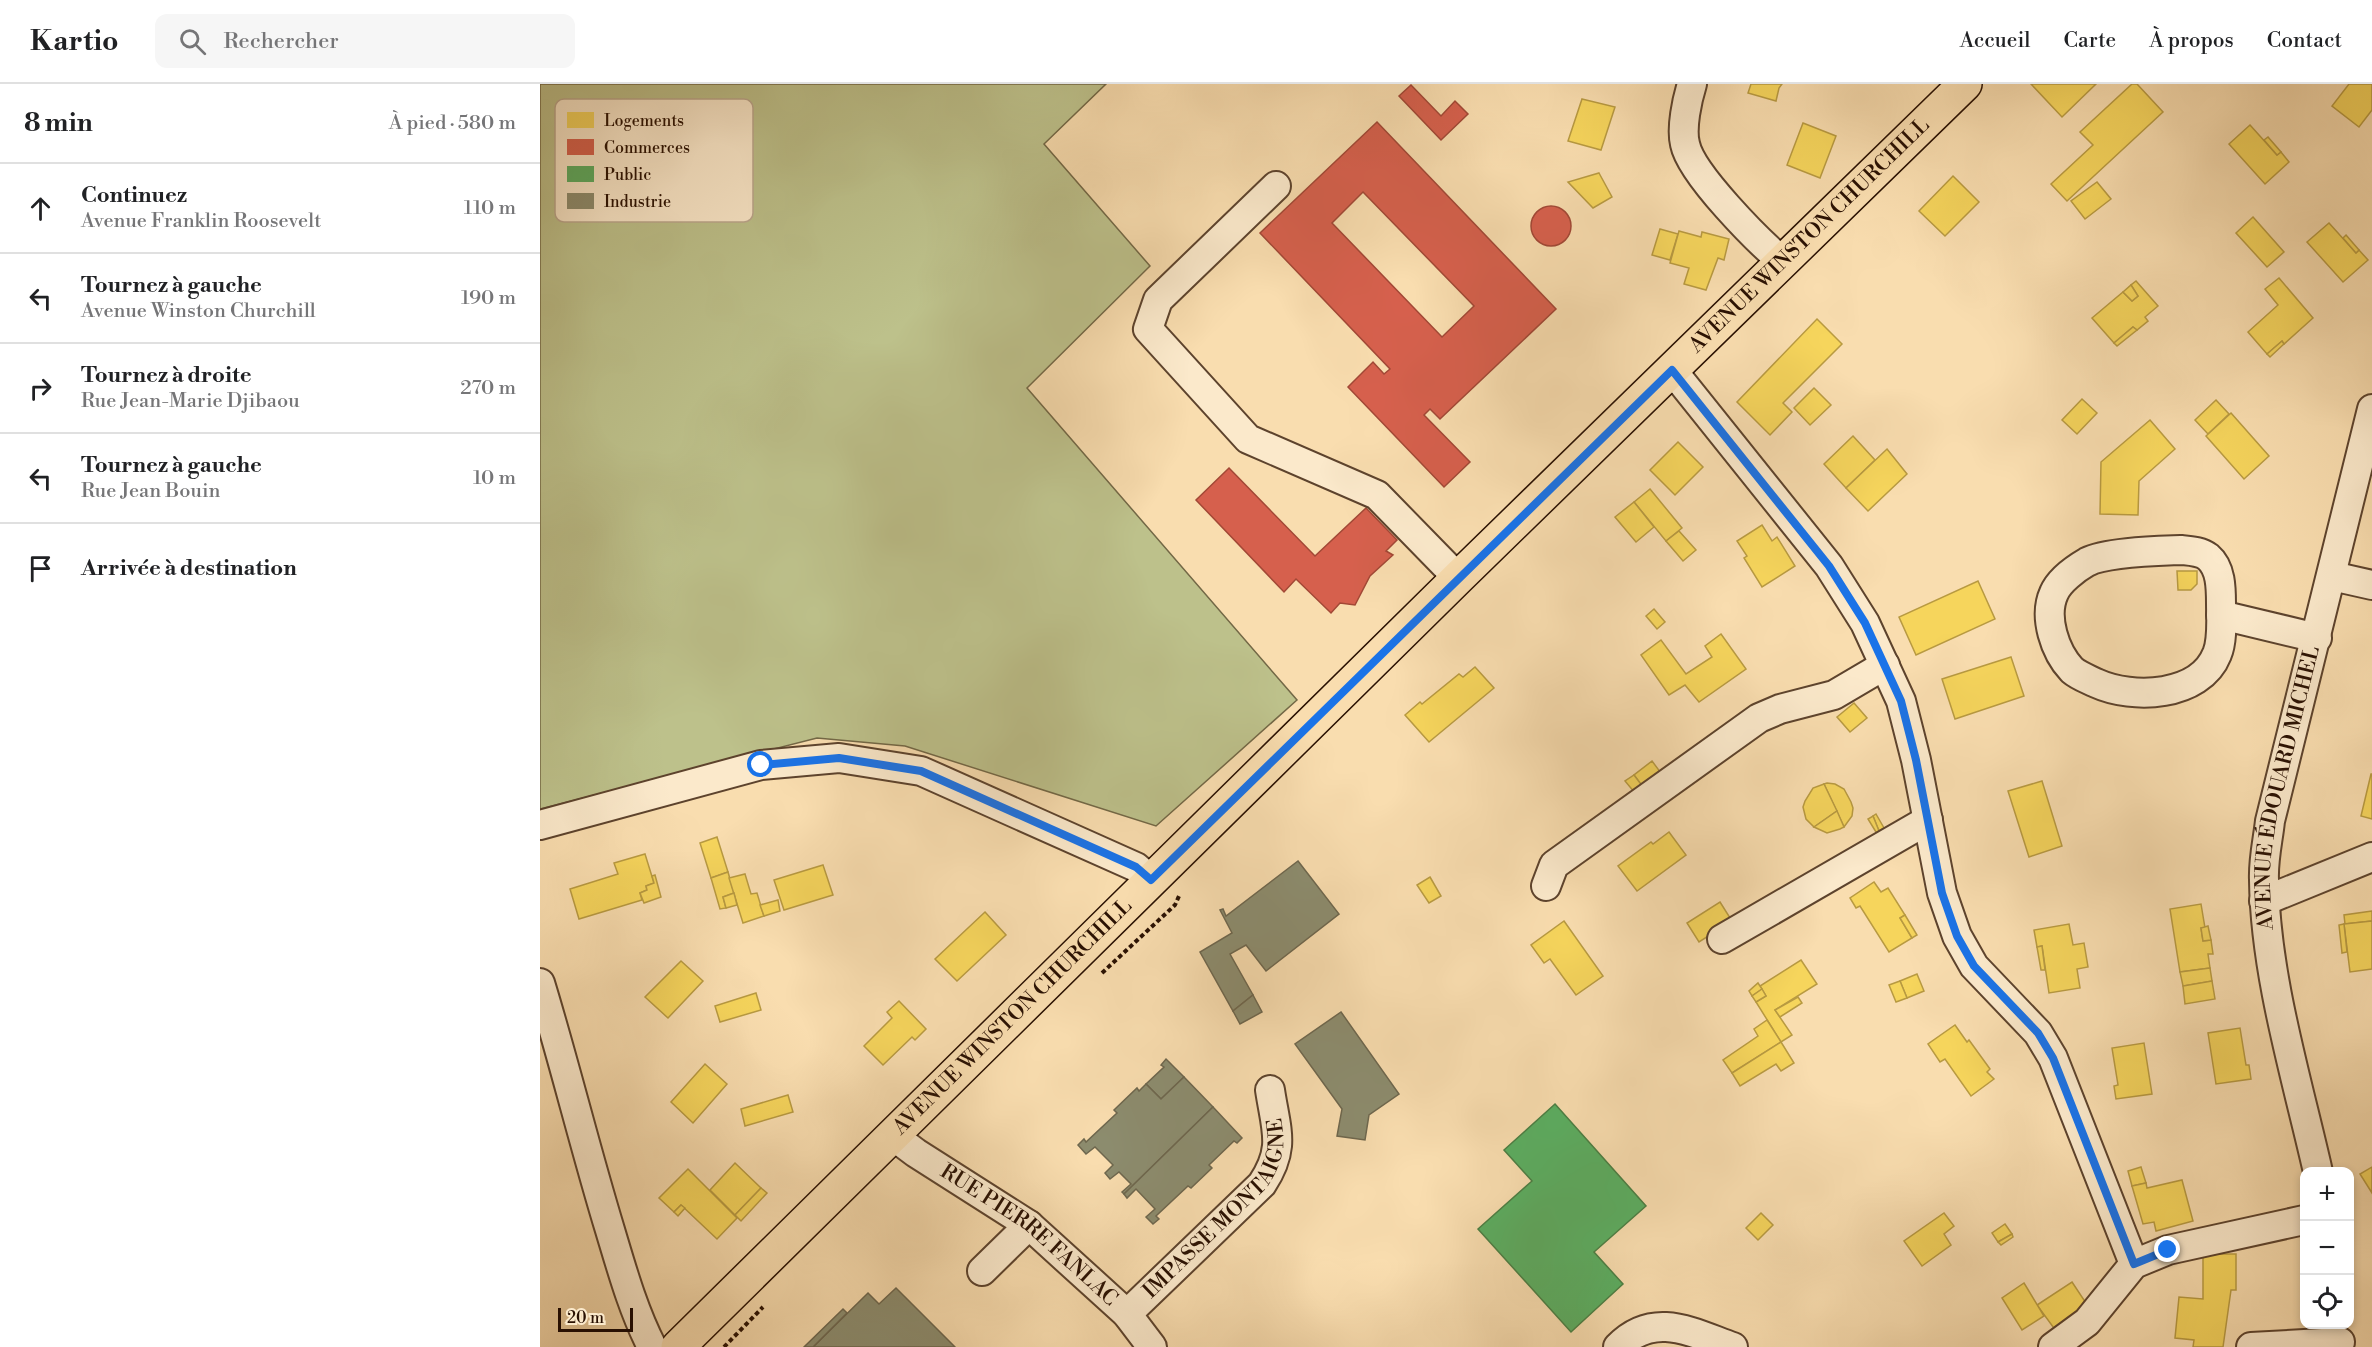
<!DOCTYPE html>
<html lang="fr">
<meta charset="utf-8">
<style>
body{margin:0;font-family:"Libre Bodoni",serif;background:#f6f6f6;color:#202124}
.controls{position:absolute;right:18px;bottom:18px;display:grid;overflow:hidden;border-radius:12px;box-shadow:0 3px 9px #0003}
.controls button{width:54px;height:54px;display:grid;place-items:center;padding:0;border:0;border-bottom:2px solid #e0e0e0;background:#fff;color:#202124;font:30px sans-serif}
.scale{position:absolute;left:18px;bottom:15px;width:75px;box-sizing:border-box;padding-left:6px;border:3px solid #291002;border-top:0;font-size:16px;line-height:21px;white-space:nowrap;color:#291002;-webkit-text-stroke:4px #fbe9cb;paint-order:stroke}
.stop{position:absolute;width:18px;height:18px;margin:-14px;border:4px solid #1a73e8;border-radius:50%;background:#fff}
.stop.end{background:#1a73e8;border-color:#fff;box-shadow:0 2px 6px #0008}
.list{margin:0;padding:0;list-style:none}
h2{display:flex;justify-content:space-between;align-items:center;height:78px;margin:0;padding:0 24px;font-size:26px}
h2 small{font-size:20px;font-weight:400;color:#757577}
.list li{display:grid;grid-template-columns:39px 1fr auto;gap:18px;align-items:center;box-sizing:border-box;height:90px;padding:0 24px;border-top:2px solid #e0e0e0}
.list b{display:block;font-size:22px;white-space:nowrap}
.list p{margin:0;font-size:20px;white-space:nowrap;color:#757577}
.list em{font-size:20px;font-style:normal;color:#757577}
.icon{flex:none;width:33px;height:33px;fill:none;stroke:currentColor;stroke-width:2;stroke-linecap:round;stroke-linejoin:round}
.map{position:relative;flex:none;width:1832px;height:1263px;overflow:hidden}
header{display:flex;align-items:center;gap:36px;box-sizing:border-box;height:84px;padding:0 30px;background:#fff;border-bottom:2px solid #e0e0e0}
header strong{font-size:28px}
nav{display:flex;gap:33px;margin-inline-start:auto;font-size:21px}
.search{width:420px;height:54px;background:#f6f6f6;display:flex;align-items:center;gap:15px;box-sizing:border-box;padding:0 21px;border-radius:12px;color:#757577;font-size:22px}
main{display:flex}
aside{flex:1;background:#fff}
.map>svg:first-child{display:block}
</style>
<header>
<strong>Kartio</strong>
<div class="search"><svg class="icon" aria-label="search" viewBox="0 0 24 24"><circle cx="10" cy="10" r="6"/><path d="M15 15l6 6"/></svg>Rechercher</div>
<nav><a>Accueil</a><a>Carte</a><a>À propos</a><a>Contact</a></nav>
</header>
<main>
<aside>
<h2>8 min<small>À pied · 580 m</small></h2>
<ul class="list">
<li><svg class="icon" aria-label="ahead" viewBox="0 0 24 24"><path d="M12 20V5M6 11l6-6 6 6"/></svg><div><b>Continuez</b><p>Avenue Franklin Roosevelt</p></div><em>110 m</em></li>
<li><svg class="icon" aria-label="left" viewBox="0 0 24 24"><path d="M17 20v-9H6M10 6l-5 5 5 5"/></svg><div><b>Tournez à gauche</b><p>Avenue Winston Churchill</p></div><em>190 m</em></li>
<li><svg class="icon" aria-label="right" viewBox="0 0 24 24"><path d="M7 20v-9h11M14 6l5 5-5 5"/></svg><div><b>Tournez à droite</b><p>Rue Jean-Marie Djibaou</p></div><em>270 m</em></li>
<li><svg class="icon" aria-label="left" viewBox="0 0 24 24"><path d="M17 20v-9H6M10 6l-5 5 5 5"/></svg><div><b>Tournez à gauche</b><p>Rue Jean Bouin</p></div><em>10 m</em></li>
<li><svg class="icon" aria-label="arrive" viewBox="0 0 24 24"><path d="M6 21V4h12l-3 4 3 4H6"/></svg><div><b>Arrivée à destination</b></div></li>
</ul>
</aside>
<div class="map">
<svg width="1832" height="1263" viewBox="0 0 1832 1263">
<rect width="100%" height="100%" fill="#f9ddaf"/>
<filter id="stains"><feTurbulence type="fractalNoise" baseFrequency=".00333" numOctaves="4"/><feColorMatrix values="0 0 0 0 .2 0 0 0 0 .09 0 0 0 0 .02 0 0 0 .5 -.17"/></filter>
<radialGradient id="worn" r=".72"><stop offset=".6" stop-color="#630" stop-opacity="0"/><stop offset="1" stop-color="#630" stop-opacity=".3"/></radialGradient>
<path fill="#bdc18b" stroke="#736846" stroke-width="1.5" d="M0 0H566L504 60 610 182 487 304 757 616 616 742 365 662 277 654 0 725Z"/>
<g fill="#f6d55c" stroke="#b89a41" stroke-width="1.5">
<path d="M1211 0H1242L1239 4 1236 17 1208 9Z"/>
<path d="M1491 0H1556L1522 33Z"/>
<path d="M1592 0H1597L1623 28 1527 117 1511 100 1553 61 1540 48Z"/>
<path d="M1809 0H1832V26L1819 43 1792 22Z"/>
<path d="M1042 15 1075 23 1061 66 1028 57Z"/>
<path d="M1263 39 1296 52 1280 94 1247 81Z"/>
<path d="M1710 41 1737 71 1741 68 1749 78 1725 100 1689 60Z"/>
<path d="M1728 53 1741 68 1737 71 1724 56Z"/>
<path d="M1059 89 1072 113 1053 124 1028 98Z"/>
<path d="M1413 92 1439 118 1405 152 1379 127Z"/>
<path d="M1557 98 1571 115 1545 135 1531 117Z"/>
<path d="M1713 133 1744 168 1727 183 1696 149Z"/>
<path d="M1789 139 1816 169 1819 166 1828 176 1803 198 1767 158Z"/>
<path d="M1120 145 1138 150 1130 176 1112 171Z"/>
<path d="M1139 147 1161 153 1162 148 1189 155 1184 176 1178 174 1166 206 1144 200 1149 184 1130 179Z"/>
<path d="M1806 151 1819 166 1816 169 1803 154Z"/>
<path d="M1739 194 1773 234 1744 260 1742 257 1727 270 1708 248 1738 221 1725 205Z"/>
<path d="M1596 197 1618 222 1605 233 1608 237 1597 246 1593 243 1574 259 1552 234 1583 208 1592 217 1598 212 1591 201Z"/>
<path d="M1591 201 1598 212 1592 217 1583 208Z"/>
<path d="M1277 235 1302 260 1243 319 1252 328 1230 351 1197 318Z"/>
<path d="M1593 243 1597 246 1577 262 1574 259Z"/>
<path d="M1742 257 1744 260 1730 273 1727 270Z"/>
<path d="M1274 304 1291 321 1270 341 1254 324Z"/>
<path d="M1542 315 1557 329 1537 350 1522 336Z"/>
<path d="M1676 316 1689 330 1668 350 1655 336Z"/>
<path d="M1691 329 1729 372 1704 395 1666 352Z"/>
<path d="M1610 336 1635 365 1599 397 1598 431 1560 430 1561 378Z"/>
<path d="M1313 352 1335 376 1306 404 1284 380Z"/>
<path d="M1138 358 1163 383 1135 411 1110 386Z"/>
<path d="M1347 365 1367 390 1328 427 1306 404Z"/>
<path d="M1110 405 1142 444 1126 457 1094 418Z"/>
<path d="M1094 418 1114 443 1096 458 1075 433Z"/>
<path d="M1222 441 1232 457 1237 453 1255 482 1222 503 1204 474 1207 472 1197 457Z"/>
<path d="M1139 447 1156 466 1143 477 1126 457Z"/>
<path d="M1637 487H1657V500L1651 506H1638Z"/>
<path d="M1438 497 1455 535 1376 571 1359 533Z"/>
<path d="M1114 525 1125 538 1117 545 1106 532Z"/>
<path d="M1181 550 1206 585 1159 618 1145 601 1129 611 1101 571 1121 556 1146 590 1172 573 1165 562Z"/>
<path d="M1471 573 1484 612 1415 635 1402 595Z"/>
<path d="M935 583 954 604 889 658 865 631 880 618 882 620 919 590 923 593Z"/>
<path d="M1314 619 1327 634 1310 648 1297 633Z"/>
<path d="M1112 677 1121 689 1103 703 1094 691Z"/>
<path d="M1831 690H1832V735L1821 732Z"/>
<path d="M1094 691 1103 703 1095 709 1085 697Z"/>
<path d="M1502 697 1522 762 1489 773 1468 707Z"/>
<path d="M1287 699 1295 700 1304 705 1311 718 1313 724 1312 732 1304 743 1284 700Z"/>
<path d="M1284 700 1297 727 1274 743 1266 735 1263 723 1265 717 1273 704Z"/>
<path d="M1297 727 1304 743 1300 745 1287 749 1274 743Z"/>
<path d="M1336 730 1344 744 1339 747 1333 732Z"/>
<path d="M1333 732 1339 747 1336 748 1328 735Z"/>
<path d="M1129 748 1146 771 1097 807 1078 782 1111 758 1113 760Z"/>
<path d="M177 753 188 788 171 794 160 759Z"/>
<path d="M105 770 114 799 106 802 107 806 100 809 102 816 39 835 30 805 78 790 74 779Z"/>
<path d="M283 781 293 811 244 826 234 796Z"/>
<path d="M188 788 194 809 183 813 186 824 180 825 171 794Z"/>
<path d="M205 790 211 810 217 809 224 832 203 839 189 794Z"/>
<path d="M115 791 121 813 104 819 100 809 107 806 106 802 114 799 112 792Z"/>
<path d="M890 793 901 812 889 819 877 801Z"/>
<path d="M1334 798 1341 808 1348 804 1365 831 1360 834 1372 854 1349 868 1320 822 1316 824 1310 814Z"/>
<path d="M194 809 197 821 186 824 183 813Z"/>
<path d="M238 816 240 827 224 832 220 821Z"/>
<path d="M1180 818 1192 837 1159 858 1147 839Z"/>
<path d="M1661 820 1665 844H1661L1663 857 1671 856 1673 870H1668L1670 884 1640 888 1630 825Z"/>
<path d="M1832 827V837L1805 840 1804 831Z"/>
<path d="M445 828 466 851 417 897 395 875Z"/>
<path d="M1365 831 1377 851 1372 854 1360 834Z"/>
<path d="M1024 837 1063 892 1036 911 1010 875 1004 879 991 861Z"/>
<path d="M1832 837V885L1810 888 1804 840Z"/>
<path d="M1529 840 1533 861 1544 859 1548 883 1537 885 1540 904 1509 909 1502 862 1497 863 1494 846Z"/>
<path d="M1804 840 1807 868 1802 869 1799 841Z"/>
<path d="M1668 842 1671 856 1663 857 1661 844Z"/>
<path d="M1502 862 1505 886H1501L1497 863Z"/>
<path d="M1261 876 1277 900 1235 926 1252 951 1241 958 1216 918 1226 912 1220 902Z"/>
<path d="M141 877 163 897 128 934 105 913Z"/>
<path d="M1670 884 1672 897 1643 902 1640 888Z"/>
<path d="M1377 890 1384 907 1367 914 1360 897Z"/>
<path d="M1360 897 1367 914 1356 918 1349 901Z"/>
<path d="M1672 897 1675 915 1645 920 1643 902Z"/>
<path d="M1218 899 1222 905 1212 912 1209 907Z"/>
<path d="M1222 905 1226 912 1216 918 1212 912Z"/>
<path d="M216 909 221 926 180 938 175 922Z"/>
<path d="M1258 913 1262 919 1240 933 1235 926Z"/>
<path d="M359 917 386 945 375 956 372 953 343 981 324 962 352 934 347 928Z"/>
<path d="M1227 936 1241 958 1192 989 1183 976 1218 952 1214 945Z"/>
<path d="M1415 941 1427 958 1429 956 1450 985 1447 988 1454 995 1431 1012 1405 975 1400 978 1388 960Z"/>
<path d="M1700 944 1706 981H1709L1711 995 1676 1000 1668 949Z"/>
<path d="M1241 958 1254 979 1241 987 1236 980 1200 1002 1192 989Z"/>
<path d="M1604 959 1612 1010 1576 1015 1574 1002 1578 1001 1572 964Z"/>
<path d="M165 980 187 1000 153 1039 131 1018Z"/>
<path d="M248 1011 253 1028 205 1042 201 1025Z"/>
<path d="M195 1079 221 1104 195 1131 170 1106Z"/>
<path d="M1601 1083 1606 1099 1592 1102 1588 1087Z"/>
<path d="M1832 1083V1109L1820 1090Z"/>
<path d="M148 1085 197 1134 177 1155 141 1121 134 1128 119 1114Z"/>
<path d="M1642 1096 1653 1137 1616 1147 1614 1138 1603 1140 1592 1102 1606 1099 1607 1104Z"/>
<path d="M221 1104 227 1109 201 1137 195 1131Z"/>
<path d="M141 1121 145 1124 138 1132 134 1128Z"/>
<path d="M1221 1129 1233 1141 1218 1156 1206 1144Z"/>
<path d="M1404 1129 1414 1142 1404 1150 1411 1161 1382 1182 1364 1157Z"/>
<path d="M1465 1140 1472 1150 1458 1158 1452 1149Z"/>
<path d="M1472 1150 1473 1153 1461 1161 1458 1158Z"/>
<path d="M1663 1170H1696V1206H1691L1683 1263H1653L1654 1256 1635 1254 1639 1213 1663 1215Z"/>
<path d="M1532 1198 1548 1222 1516 1247 1497 1221Z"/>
<path d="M1484 1199 1504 1232 1482 1246 1462 1214Z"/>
</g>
<g fill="#d6604d" stroke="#a24836" stroke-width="1.5" fill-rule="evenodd">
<path d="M871 1 901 32 915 17 928 30 901 56 859 12Z"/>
<path d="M837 38 1016 225 900 335 890 325 884 331 930 378 904 403 808 303 833 278 844 290 850 285 720 149ZM823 108 934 222 902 253 792 139Z"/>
<circle cx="1011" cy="142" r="20"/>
<path d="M689 384 775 472 826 424 857 456 846 467 853 471 830 492 815 521 800 519 791 529 756 495 744 508 656 416Z"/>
</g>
<path fill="#5aae61" stroke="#4b7f44" stroke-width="1.5" d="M1015 1020 1106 1122 1054 1168 1083 1200 1031 1248 938 1145 992 1097 964 1066Z"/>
<g fill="#8c8c6e" stroke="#6e674e" stroke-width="1.5">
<path d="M758 777 799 830 726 887 706 861 690 870 713 911 693 927 660 868 692 849 680 826 683 825 686 832Z"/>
<path d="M713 911 722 928 700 940 693 927Z"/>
<path d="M801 928 859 1010 829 1031 825 1056 797 1052 802 1025 755 960Z"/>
<path d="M626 975 644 993 621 1015 606 1000 624 983 621 981Z"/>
<path d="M644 993 673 1023 584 1110 582 1108 591 1100 579 1088 570 1095 565 1089 573 1081 555 1063 546 1070 538 1061 544 1055 546 1058 577 1029 574 1026 597 1004 599 1007 606 1000 621 1015Z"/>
<path d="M673 1023 702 1054 697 1059 694 1057 669 1081 672 1084 651 1104 648 1102 616 1132 619 1135 613 1140 606 1133 615 1125 596 1105 587 1114 584 1110Z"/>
<path d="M356 1204 415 1263H273L328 1209 339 1220Z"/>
<path d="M303 1225 307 1229 273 1263H264Z"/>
</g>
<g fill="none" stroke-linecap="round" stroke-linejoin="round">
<g stroke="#5d432d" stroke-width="32">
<g id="minor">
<path d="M1152 0C1147 16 1141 44 1145 60 1151 90 1218 157 1243 178"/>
<path d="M736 102 618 216 608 245 708 355 837 411 918 494"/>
<path d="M1132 286 1289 482 1325 539 1361 617 1376 676 1402 809 1417 852 1434 882 1498 949 1513 974 1594 1180"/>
<path d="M1641 466C1650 467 1660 467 1668 473 1681 484 1681 504 1681 520 1681 534 1683 556 1677 570 1660 613 1593 616 1556 599 1548 595 1539 592 1532 586 1515 568 1503 533 1514 509 1519 497 1535 485 1547 478 1566 468 1618 467 1641 466Z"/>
<path d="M1792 492 1832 501"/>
<path d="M1681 531 1777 554"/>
<path d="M0 741 221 681 299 674 381 687 596 783 611 796"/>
<path d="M1006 802 1014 781 1219 634 1240 625 1294 611 1345 581"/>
<path d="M1724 817 1832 773"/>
<path d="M1182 855 1388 736"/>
<path d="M0 899C25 981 45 1064 70 1146 82 1186 93 1226 112 1263"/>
<path id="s1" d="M352 1051 376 1069 489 1141 587 1230 612 1263"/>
<path id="s2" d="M1778 1088C1757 995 1725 891 1724 796 1723 776 1728 756 1730 737L1832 325"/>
<path d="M442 1187 489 1141"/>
<path id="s3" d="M587 1230 722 1100C746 1064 736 1046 730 1006"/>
<path d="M1078 1263C1114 1226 1153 1249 1193 1263"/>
<path d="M1513 1263 1547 1238 1594 1180 1628 1166 1764 1136"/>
<path d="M1711 1263 1800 1258"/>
</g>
</g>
<g stroke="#291002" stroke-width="36">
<g id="major">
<path id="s4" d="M138 1263 918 494 1425 0"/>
</g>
</g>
<g stroke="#291002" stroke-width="4" stroke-dasharray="4.5 3" stroke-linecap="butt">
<path d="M562 889 635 821 639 812"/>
<path d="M184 1263 223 1223"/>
</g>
<use href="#minor" stroke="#fbe9cb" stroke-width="28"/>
<use href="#major" stroke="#f9ddaf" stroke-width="33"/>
</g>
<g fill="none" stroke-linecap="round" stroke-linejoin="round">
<path stroke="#1a73e8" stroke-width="8" d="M221 681 299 674 381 687 596 783 611 796 1132 286 1289 482 1325 539 1361 617 1376 676 1402 809 1417 852 1434 882 1498 949 1513 974 1594 1180 1628 1166"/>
</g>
<g text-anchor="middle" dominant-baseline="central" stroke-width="6" stroke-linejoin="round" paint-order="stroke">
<g font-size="21" fill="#291002" stroke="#fbe9cb">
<text stroke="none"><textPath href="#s4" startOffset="1586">AVENUE WINSTON CHURCHILL</textPath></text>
<text stroke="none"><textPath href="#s2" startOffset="392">AVENUE ÉDOUARD MICHEL</textPath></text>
<text stroke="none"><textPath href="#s4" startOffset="470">AVENUE WINSTON CHURCHILL</textPath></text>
<text stroke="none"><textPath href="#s3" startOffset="142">IMPASSE MONTAIGNE</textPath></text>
<text stroke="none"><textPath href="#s1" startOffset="170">RUE PIERRE FANLAC</textPath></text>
</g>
</g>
<rect x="15" y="15" width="198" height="123" rx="9" fill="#fbe9cb" stroke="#bca88f" stroke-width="1.5"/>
<rect x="27" y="28" width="27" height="16" fill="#f6d55c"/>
<rect x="27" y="55" width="27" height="16" fill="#d6604d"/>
<rect x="27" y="82" width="27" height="16" fill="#5aae61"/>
<rect x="27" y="109" width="27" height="16" fill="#8c8c6e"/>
<g font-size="16" fill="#291002">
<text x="64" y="42">Logements</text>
<text x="64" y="69">Commerces</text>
<text x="64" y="96">Public</text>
<text x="64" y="123">Industrie</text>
</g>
<rect width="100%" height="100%" filter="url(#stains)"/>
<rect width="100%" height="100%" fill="url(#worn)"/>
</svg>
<div class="controls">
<button>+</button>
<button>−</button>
<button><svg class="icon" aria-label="locate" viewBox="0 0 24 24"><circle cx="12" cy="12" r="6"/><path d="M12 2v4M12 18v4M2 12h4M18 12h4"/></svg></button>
</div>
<div class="scale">20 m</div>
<div class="stop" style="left:221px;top:681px"></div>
<div class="stop end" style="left:1628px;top:1166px"></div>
</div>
</main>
